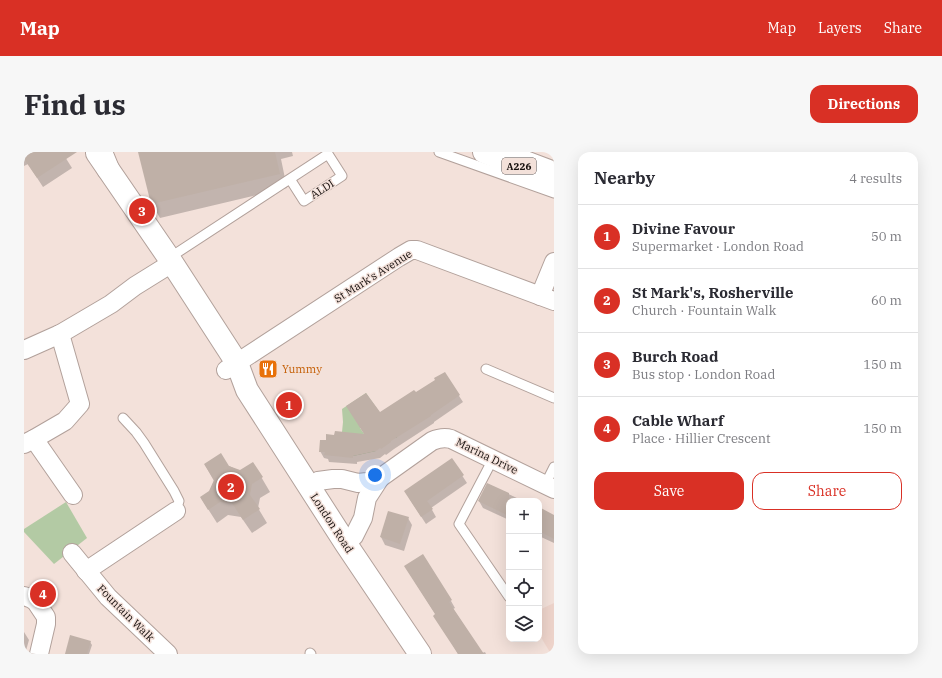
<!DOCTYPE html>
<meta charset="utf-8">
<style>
body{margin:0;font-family:"IBM Plex Serif",serif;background:#f7f7f7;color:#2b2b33}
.controls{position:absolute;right:12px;bottom:12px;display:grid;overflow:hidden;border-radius:8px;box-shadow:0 4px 16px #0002}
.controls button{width:36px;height:36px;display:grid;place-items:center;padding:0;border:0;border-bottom:1px solid #e1e1e2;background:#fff;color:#2b2b33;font:20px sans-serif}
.you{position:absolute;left:351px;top:323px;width:14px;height:14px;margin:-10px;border:3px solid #fff;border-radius:50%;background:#1a73e8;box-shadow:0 0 0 6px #1a73e833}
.badge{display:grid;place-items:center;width:26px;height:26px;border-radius:50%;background:#d93025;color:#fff;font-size:13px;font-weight:700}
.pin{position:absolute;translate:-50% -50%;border:2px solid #fff;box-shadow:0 1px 4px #0006}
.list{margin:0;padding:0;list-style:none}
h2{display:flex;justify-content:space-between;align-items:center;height:52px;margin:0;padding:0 16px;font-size:17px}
h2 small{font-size:13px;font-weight:400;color:#7c7c81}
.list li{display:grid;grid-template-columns:26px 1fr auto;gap:12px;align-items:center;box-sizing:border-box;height:64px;padding:0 16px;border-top:1px solid #e1e1e2}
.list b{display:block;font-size:15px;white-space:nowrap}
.list p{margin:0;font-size:13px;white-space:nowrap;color:#7c7c81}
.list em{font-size:13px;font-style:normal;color:#7c7c81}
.actions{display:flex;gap:8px;padding:12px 16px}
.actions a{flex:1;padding:9px 0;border:1px solid #d93025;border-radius:12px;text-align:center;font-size:14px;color:#d93025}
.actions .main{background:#d93025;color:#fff}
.icon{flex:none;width:22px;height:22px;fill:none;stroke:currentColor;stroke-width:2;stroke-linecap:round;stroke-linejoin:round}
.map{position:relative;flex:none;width:530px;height:502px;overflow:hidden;border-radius:12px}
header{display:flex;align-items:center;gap:24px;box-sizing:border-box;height:56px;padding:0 20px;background:#d93025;color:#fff}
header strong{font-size:19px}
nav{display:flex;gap:22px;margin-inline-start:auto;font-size:14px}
.intro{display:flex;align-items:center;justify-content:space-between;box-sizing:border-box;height:96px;padding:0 24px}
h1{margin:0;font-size:28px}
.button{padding:10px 18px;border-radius:12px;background:#d93025;color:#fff;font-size:14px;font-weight:700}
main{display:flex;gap:24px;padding:0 24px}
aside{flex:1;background:#fff;border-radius:12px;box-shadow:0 4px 16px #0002}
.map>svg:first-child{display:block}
</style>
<header>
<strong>Map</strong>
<nav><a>Map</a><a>Layers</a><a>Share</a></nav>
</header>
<div class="intro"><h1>Find us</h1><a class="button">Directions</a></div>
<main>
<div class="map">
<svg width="530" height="502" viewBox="0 0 530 502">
<rect width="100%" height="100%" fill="#f3e1da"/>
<path fill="#eed4cb" d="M530 451V502H527L515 482V458Z"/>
<g fill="#b3caa4">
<path d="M342 241 373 285 372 286 346 270 336 276 352 299 329 304 331 284 318 280 319 270 318 257Z"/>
<path d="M42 350 63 386 30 412 0 380V377Z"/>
</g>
<g fill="#0003">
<path d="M0 0H38L48 16 19 35 4 12 0 14Z"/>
<path d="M115 0H268L269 4 257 7 263 36 136 66 128 52Z"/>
<path d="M420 221 439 250 410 270V271L370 297 362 303 361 302 356 306 333 310V312L305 310 304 307 300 306 296 299 342 283 355 262 392 242 412 228Z"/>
<path d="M428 308 443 331 407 356 412 365 402 372 385 346Z"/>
<path d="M229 311 246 340 236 346 234 356 243 371 228 381 217 365 204 363 193 371 177 346 186 339 190 329 181 313 205 314 216 319Z"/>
<path d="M464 332 499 349H485V375L483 371 485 368 459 356 455 349Z"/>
<path d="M515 357 530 364V391L517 385 515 389Z"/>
<path d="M365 360 384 366 388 373 380 399 361 393 357 385Z"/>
<path d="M386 422 427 449 431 456 429 457 458 501 461 500 462 502H434L412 463Z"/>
<path d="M0 480 5 488 1 502H0Z"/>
<path d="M66 490 68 493 65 502H42Z"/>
</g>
<g fill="#bfb0a7">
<path d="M0 0H53L13 26 0 7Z"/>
<path d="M114 0H251L256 22 127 52Z"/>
<path d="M421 220 436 243 407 263V264L367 289V290L357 297 356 296 352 299 329 304V306L300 303 301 300H295L296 288H302V282L310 283 311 279 340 282 322 254 342 241 356 260 390 238 392 240 411 228 410 226Z"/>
<path d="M197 301 205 314 216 318 229 310 239 325 228 332 226 343 236 357 219 368 208 351 196 350 184 358 176 345 185 339 190 328 180 312Z"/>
<path d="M428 306 440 323 403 349 409 357 397 365 380 339Z"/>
<path d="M463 331 485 341V364L454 349Z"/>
<path d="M515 355 530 363V387L515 379Z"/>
<path d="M364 359 385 365 376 392 356 385Z"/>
<path d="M399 402 428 448 425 450 460 502H434L409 464 411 462 380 414Z"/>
<path d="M46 483 67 489 63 502H41Z"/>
</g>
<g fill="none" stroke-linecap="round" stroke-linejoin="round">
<g stroke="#b2a19b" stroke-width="11">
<g id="lane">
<path d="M415 0 530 41"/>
<path d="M493 0 530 14"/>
<path d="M145 106 304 2 318 24 280 49 266 27"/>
<path d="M462 217 530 246"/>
<path d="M99 266 112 280 120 291 150 339 155 349 152 359"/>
<path d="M469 307 435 372 485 445"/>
<path d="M521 333 530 315"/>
<path d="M286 501 287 502"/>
</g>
</g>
<g stroke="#b2a19b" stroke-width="20">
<g id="street">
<path d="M516 144 530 110"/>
<path d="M0 198 36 182 87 152 111 134 148 111"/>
<path d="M202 218 375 105 387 98H393L530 149"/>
<path d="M10 287 49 343"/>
<path d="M0 292 10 287 41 269 56 252 36 182"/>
<path d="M285 334 294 329 309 327H318L334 331 343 330 356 326 408 289C415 286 420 285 427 287L530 337"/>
<path d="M322 392 330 384 339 366 343 346 356 326"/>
<path d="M48 401 84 445 144 502"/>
<path d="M62 419 152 359"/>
<path d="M0 444 8 447 12 450 22 465V472L15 502"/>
</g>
</g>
<g stroke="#b2a19b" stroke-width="24">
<path id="secondary" d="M73 1 145 106 213 211 223 238 322 392 396 502"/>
</g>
<g stroke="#b2a19b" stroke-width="24">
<g id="primary">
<path d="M77 0 84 17"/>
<path d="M460 0 530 27"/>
</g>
</g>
<use href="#lane" stroke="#fff" stroke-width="9"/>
<use href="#street" stroke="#fff" stroke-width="18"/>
<use href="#secondary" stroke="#fff" stroke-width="22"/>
<use href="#primary" stroke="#fff" stroke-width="22"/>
</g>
<defs>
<g id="restaurant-square" transform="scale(1)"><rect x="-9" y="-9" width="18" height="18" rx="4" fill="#e8710a" stroke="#f3e1da"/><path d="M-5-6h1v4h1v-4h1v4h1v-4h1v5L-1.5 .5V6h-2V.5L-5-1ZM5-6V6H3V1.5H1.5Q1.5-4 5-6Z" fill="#fff"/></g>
</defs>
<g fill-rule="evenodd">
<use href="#restaurant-square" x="244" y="217"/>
</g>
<g text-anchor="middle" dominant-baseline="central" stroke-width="3" stroke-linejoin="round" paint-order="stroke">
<rect fill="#f3e1da" stroke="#574d4a" stroke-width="1" x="478" y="6" width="34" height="16" rx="3"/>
<g font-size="10" font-weight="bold" fill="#140e0c">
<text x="495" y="14">A226</text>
</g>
<g font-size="11" fill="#140e0c" stroke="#f3e1da">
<text transform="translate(298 37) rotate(-33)">ALDI</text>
<text transform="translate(349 124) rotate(-32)">St Mark's Avenue</text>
<text transform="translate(463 304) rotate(26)">Marina Drive</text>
<text transform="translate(308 371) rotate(57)">London Road</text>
<text transform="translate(102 461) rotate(45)">Fountain Walk</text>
</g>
<g font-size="11" fill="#c56008" stroke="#f3e1da" text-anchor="start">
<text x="258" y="217">Yummy</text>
</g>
</g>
</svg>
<div class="controls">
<button>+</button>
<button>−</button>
<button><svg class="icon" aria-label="locate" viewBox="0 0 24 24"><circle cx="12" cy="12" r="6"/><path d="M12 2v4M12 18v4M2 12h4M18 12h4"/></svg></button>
<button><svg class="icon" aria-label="layers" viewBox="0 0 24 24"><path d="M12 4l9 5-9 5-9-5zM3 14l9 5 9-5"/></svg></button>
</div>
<div class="you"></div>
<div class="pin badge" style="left:265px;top:253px">1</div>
<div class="pin badge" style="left:207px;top:335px">2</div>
<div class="pin badge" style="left:118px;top:59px">3</div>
<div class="pin badge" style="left:19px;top:442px">4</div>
</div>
<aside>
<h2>Nearby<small>4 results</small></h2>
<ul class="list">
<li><span class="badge">1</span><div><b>Divine Favour</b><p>Supermarket · London Road</p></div><em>50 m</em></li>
<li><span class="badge">2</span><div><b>St Mark's, Rosherville</b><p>Church · Fountain Walk</p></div><em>60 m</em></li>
<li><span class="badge">3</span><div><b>Burch Road</b><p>Bus stop · London Road</p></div><em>150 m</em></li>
<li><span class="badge">4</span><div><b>Cable Wharf</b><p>Place · Hillier Crescent</p></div><em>150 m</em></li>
</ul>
<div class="actions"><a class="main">Save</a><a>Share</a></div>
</aside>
</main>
